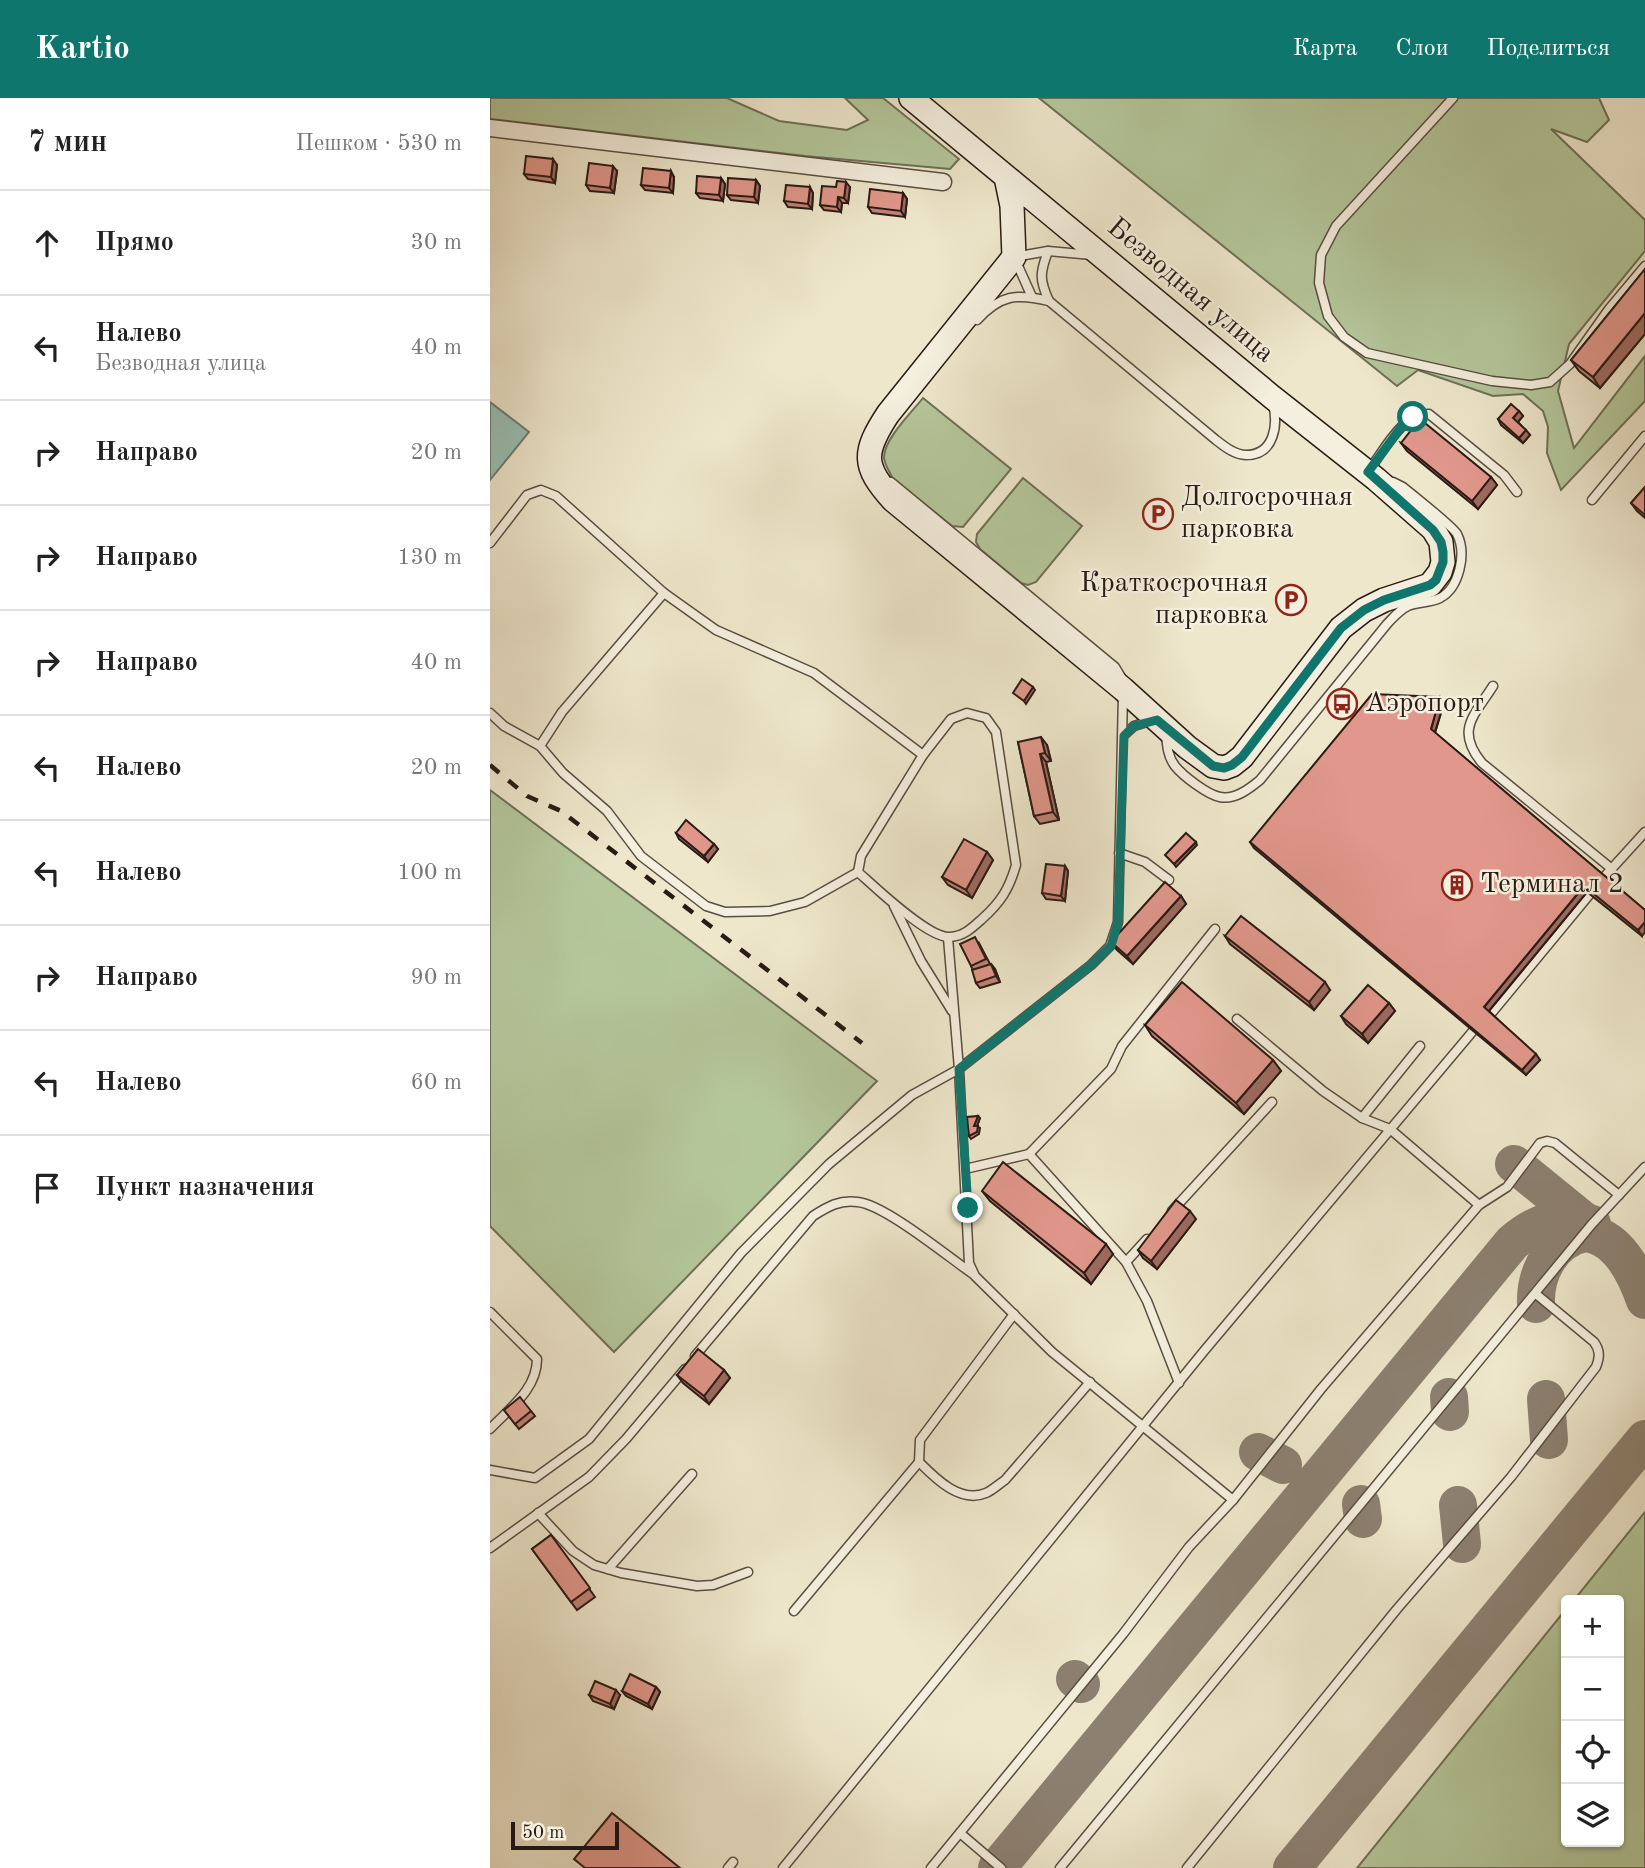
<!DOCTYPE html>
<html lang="ru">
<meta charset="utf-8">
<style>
body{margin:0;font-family:"Old Standard TT",serif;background:#f6f6f6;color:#222}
.controls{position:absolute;right:21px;bottom:21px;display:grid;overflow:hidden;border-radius:7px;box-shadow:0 2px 5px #0004}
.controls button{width:63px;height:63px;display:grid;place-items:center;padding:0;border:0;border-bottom:2px solid #e0e0e0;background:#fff;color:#222;font:35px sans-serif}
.scale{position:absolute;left:21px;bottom:18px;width:108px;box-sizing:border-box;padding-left:7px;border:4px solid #291a13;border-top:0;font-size:19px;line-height:24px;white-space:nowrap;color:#291a13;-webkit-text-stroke:5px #f4efde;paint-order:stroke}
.stop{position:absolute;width:21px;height:21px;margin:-16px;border:5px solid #0f766e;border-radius:50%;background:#fff}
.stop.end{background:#0f766e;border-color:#fff;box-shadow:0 2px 7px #0008}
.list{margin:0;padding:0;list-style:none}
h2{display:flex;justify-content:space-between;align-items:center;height:91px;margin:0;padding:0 28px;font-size:30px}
h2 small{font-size:23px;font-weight:400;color:#767676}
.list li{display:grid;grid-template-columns:46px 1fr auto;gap:21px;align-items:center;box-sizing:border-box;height:105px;padding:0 28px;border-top:2px solid #e0e0e0}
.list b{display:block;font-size:26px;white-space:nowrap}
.list p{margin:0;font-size:23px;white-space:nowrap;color:#767676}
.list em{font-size:23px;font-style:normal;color:#767676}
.icon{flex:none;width:38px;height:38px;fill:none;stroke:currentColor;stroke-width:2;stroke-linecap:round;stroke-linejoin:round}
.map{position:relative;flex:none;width:1155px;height:1770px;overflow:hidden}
header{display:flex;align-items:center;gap:42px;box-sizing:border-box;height:98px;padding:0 35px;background:#0f766e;color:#fff}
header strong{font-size:33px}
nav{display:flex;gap:38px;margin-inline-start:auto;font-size:24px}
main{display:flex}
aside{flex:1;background:#fff}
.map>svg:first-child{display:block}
</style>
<header>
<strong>Kartio</strong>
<nav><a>Карта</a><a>Слои</a><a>Поделиться</a></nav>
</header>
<main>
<aside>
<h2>7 мин<small>Пешком · 530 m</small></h2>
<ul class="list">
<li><svg class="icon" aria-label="ahead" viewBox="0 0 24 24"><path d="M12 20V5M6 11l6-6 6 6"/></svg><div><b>Прямо</b></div><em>30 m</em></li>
<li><svg class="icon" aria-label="left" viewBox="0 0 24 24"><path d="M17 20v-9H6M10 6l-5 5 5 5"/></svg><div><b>Налево</b><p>Безводная улица</p></div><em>40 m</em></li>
<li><svg class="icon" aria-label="right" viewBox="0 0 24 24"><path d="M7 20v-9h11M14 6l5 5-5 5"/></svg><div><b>Направо</b></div><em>20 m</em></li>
<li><svg class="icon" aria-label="right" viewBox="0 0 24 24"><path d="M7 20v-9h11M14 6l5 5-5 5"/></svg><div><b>Направо</b></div><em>130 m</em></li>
<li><svg class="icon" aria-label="right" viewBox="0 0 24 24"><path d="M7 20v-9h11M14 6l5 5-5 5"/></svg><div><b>Направо</b></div><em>40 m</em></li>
<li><svg class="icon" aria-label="left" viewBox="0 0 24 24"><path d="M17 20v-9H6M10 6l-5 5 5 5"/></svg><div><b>Налево</b></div><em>20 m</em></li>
<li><svg class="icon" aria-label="left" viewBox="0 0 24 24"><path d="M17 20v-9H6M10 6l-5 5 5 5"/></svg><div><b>Налево</b></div><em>100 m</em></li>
<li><svg class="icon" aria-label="right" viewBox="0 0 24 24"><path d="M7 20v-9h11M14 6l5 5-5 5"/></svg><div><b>Направо</b></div><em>90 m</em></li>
<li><svg class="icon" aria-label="left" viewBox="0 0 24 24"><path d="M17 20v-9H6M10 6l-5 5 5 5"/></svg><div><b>Налево</b></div><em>60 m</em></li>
<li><svg class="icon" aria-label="arrive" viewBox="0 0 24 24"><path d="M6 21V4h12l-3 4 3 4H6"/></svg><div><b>Пункт назначения</b></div></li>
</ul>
</aside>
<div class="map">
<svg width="1155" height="1770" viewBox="0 0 1155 1770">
<rect width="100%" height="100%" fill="#eee7cc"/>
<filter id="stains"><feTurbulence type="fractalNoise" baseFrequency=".00286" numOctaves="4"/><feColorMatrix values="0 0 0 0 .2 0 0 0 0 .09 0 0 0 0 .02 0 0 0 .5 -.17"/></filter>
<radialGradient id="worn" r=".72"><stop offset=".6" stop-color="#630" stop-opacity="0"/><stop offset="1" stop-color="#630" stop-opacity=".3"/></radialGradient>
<g fill="#b4c79b" stroke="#6e7057" stroke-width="2">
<path d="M0 0H237L289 23 357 32 378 22 355 0H393L469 61 460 71 315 58 0 21Z"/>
<path d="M549 0H1109L1119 22 1097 44 1061 31 1155 122V153L1079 246 1068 293 1084 350 1155 258V303L1071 392 1057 355 1058 329 1053 313 1033 296 1003 298 928 272 907 288Z"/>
<path d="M433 300 521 371 473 429 462 428 403 381C400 374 395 368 394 360 393 342 422 314 433 300Z"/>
<path d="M533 380 592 428 546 484 538 487 531 485 490 451 486 444 487 436Z"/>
<path d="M0 692 387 983 124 1254 0 1128Z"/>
<path d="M1155 1414V1770H867L1076 1511V1744H1129V1502H1084Z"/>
</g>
<path fill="#99c0b4" stroke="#6c7e74" stroke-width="2" d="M0 304 39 334 0 382Z"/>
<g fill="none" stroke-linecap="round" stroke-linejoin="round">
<g stroke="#8c8070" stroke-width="38">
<path d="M1024 1066 1099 1127"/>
<path d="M1046 1206C1045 1174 1062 1142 1095 1135 1128 1138 1145 1174 1155 1202"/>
<path d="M959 1299 960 1314"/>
<path d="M1056 1301 1059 1342"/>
<path d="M768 1354 793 1367"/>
<path d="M871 1406 873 1421"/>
<path d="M968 1407 972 1446"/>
<path d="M585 1581 591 1586"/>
<path d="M507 1770 1022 1145C1046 1124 1071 1114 1102 1126"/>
<path d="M802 1770 1155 1341"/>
</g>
<g stroke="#5a4d41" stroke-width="11">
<g id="service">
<path d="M963 0 846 128 831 157 829 185 838 218 854 239 877 255 1002 283 1041 287 1060 284 1080 266 1119 211 1155 168"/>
<path d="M558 153C550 175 549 181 559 203"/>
<path d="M542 199 524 159 558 153 602 157"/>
<path d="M487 222C510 197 526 195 559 203L726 342C735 349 745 357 756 357 785 357 788 326 783 306"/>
<path d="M879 372C894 353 912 315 939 316L1014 377 1027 394"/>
<path d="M401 384 625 569 631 579"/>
<path d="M1102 402 1155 338"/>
<path d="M0 445 37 397 51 392 66 398 174 495 226 532 324 575 433 657"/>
<path d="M1003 588C984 618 965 632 992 665L1122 771"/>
<path d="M0 615 14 628 50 648 73 675 117 713 151 758 216 808 235 814 280 813 315 804 368 774"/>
<path d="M477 615 496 620 506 634 526 767C519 791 511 804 492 821 482 830 474 838 460 839 439 841 385 789 368 774L371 758 433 657 461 621Z"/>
<path d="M676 637C677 648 678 659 685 668 693 678 718 697 730 699 745 702 759 691 770 682L897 526C903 520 909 512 918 508 928 504 939 505 950 500 969 490 977 456 967 436 963 429 923 397 913 389L903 384"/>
<path d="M633 638 644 628 660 623"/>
<path d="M50 648 72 614 174 495"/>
<path d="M629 755 655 764 679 782"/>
<path d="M1115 778 1155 734"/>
<path d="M404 808 431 863 462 913"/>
<path d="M458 840 469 971 479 1165 485 1178 562 1254 743 1402"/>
<path d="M1000 917 1100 796"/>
<path d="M747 921 833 993 872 1020 930 948"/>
<path d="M872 1020 900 1031 989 1107"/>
<path d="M539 1056 636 1164 657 1203 689 1285"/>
<path d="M475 1071 539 1056 621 971 632 948 725 831"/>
<path d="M682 1113 782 1004"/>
<path d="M636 1164 657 1141"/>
<path d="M0 1214 47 1261C47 1291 20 1310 0 1331"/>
<path d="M205 1258 323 1118C337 1109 350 1101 368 1104 395 1107 457 1158 483 1176"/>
<path d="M429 1364C445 1380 470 1406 496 1395 503 1392 509 1386 515 1382L600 1284"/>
<path d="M0 1372 45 1380 99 1341 251 1155 339 1066 422 997 469 971 601 867 620 848 628 824 633 595"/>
<path d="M48 1415 83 1453 104 1467 131 1475 207 1488 223 1487 258 1474"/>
<path d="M0 1450 99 1379 136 1341 195 1271"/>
<path d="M118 1471 202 1376"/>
<path d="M304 1513 429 1364 430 1342 524 1216"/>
<path d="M470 1735 511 1770"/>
<path d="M238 1770 243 1764"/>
<path d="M293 1770 714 1253 983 933"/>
<path d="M441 1770 633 1536 699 1449 743 1402 831 1291 989 1107 1017 1089 1050 1045 1057 1043 1065 1045 1129 1097"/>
<path d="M570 1770 1102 1126 1155 1069"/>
<path d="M697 1770 907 1511 1021 1379 1106 1269C1110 1259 1110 1252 1104 1244L1046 1196"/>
</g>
</g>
<g stroke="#5a4d41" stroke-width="19">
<path id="minor" d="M0 30 453 84"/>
</g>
<g stroke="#291a13" stroke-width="26">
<path id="secondary" d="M421 0 782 299 886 381 943 431 951 444 953 464 950 474 940 487 894 502 874 512 851 530 752 659 742 667 734 670 723 668 697 649 633 591 403 402C372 368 373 354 398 316L524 159 522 108 516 79"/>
</g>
<use href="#service" stroke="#f4efde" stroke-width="8"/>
<use href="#minor" stroke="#f4efde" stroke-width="16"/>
<use href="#secondary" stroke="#f4efde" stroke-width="23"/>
<path stroke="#291a13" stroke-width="4.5" stroke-dasharray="12 12" stroke-linecap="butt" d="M0 667 37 698 71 713 372 945"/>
</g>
<g fill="#c28278" stroke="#291a13" stroke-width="2">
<path d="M67 67 65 85 38 81 34 76Z"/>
<path d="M127 73 124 95 100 93 96 87Z"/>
<path d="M184 79 183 95 155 92 151 87Z"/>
<path d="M231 80 235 86 233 103 210 100 206 95Z"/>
<path d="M266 82 270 88 268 105 241 102 237 97Z"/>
<path d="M346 89H360L358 105H352L351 114 334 112 330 107Z"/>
<path d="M323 95 322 111 298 109 294 103Z"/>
<path d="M413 95 417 101 415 119 382 115 378 109Z"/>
<path d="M1155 171V236L1110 290 1089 273 1081 262Z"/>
<path d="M1029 313 1033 318 1028 324 1040 337 1033 345 1011 327 1008 321Z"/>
<path d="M911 345 1001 379 1007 387 988 411 917 353Z"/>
<path d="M1155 389V420L1147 413 1141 405Z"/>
<path d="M950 599 954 605 945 635 1155 812 1152 838 1097 794 999 913 1050 962 1036 977 764 750 760 744Z"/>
<path d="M528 644 557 647 561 663 556 664 569 722 550 726 544 718Z"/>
<path d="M186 735 224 746 228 751 218 764 189 741Z"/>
<path d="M497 754 503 762 482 800 458 787 452 779Z"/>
<path d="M575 768 578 773 575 803 556 801 552 795Z"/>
<path d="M691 798 696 806 643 866 627 852 621 844Z"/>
<path d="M735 838 840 892 824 912 740 846Z"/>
<path d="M489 845 500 866H501L505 871 510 884 490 890 486 885 483 872 481 868Z"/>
<path d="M899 905 905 913 878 945 856 926 851 918Z"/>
<path d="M655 927 783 962 791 973 754 1016 662 938Z"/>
<path d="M490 1020 487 1028 490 1030 489 1036 481 1041 479 1038Z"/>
<path d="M492 1093 623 1156 601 1186 500 1103Z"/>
<path d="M706 1121 667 1171 653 1160 648 1152Z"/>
<path d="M234 1272 240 1280 219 1306 193 1285 187 1277Z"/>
<path d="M14 1312 41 1313 45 1318 29 1331Z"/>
<path d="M61 1437 105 1499 87 1512 42 1451Z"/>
<path d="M166 1589 170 1594 162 1611 136 1598 132 1593Z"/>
<path d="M99 1597H130L124 1611 103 1603Z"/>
</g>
<g fill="#9e6a62" stroke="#291a13" stroke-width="2">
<path d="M63 61 67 67 65 85 61 79Z"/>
<path d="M123 68 127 73 124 95 120 90Z"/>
<path d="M181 73 184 79 183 95 179 90Z"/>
<path d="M231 80 235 86 233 103 229 97Z"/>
<path d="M266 82 270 88 268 105 264 99Z"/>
<path d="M356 84 360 89 358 105 354 100Z"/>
<path d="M320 89 323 95 322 111 318 106Z"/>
<path d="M413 95 417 101 415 119 411 113Z"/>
<path d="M348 99 352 105 351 114 347 109Z"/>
<path d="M1155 215V236L1110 290 1103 279Z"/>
<path d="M1029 313 1033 318 1027 325 1023 320Z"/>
<path d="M1036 332 1040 337 1033 345 1029 340Z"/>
<path d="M1001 379 1007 387 988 411 982 403Z"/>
<path d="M543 589 545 592 536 606 534 603Z"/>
<path d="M950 599 954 605 944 637 941 631Z"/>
<path d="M551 639 557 647 561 663 555 655Z"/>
<path d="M550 656 556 664 569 722 563 714Z"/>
<path d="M706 744 707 747 686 769 684 766Z"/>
<path d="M224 746 228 751 218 764 214 758Z"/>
<path d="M497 754 503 762 482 800 476 792Z"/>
<path d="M575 768 578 773 575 803 571 798Z"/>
<path d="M1094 788 1097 794 998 914 994 909Z"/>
<path d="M691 798 696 806 643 866 637 858Z"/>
<path d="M1155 824V834L1152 838 1148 832Z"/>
<path d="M501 866 505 871 510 884 506 878Z"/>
<path d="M835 884 840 892 824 912 819 904Z"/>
<path d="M899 905 905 913 878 945 872 936Z"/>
<path d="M1046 956 1050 962 1036 977 1032 972Z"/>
<path d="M783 962 791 973 754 1016 746 1005Z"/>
<path d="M488 1018 490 1020 486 1031 484 1028Z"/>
<path d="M700 1113 706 1121 667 1171 661 1163Z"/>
<path d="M616 1146 623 1156 601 1186 594 1175Z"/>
<path d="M234 1272 240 1280 219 1306 214 1298Z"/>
<path d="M166 1589 170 1594 162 1611 158 1606Z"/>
<path d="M126 1592 130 1597 124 1611 120 1606Z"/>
</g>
<g fill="#e1978c" stroke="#291a13" stroke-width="2">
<path d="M36 58 63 61 61 79 34 76Z"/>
<path d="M99 65 123 68 120 90 96 87Z"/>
<path d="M153 70 181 73 179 90 151 87Z"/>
<path d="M207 78 231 80 229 97 206 95Z"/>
<path d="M238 80 266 82 264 99 237 97Z"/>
<path d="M347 83 356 84 354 100 348 99 347 109 330 107 332 88 346 89Z"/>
<path d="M296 87 320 89 318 106 294 103Z"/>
<path d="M380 91 413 95 411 113 378 109Z"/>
<path d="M1155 171V215L1103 279 1081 262Z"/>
<path d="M1021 306 1029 313 1023 320 1036 332 1029 340 1008 321Z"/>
<path d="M930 321 1001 379 982 403 911 345Z"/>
<path d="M1155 389V417L1141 405Z"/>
<path d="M532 581 543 589 534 603 523 595Z"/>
<path d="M882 596 950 599 941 631 1155 812V824L1148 832 1094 788 994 909 1046 956 1032 972 760 744Z"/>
<path d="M551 639 555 655 550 656 563 714 544 718 528 644Z"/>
<path d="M196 722 224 746 214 758 186 735Z"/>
<path d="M696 735 706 744 684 766 675 757Z"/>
<path d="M474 741 497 754 476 792 452 779Z"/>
<path d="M556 766 575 768 571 798 552 795Z"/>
<path d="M675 784 691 798 637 858 621 844Z"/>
<path d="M751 818 835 884 819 904 735 838Z"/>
<path d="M485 839 496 861 481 868 470 846Z"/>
<path d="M501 866 506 878 486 885 482 872Z"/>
<path d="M692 884 783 962 746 1005 655 927Z"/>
<path d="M878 887 899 905 872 936 851 918Z"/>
<path d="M488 1018 484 1028H488L487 1034 479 1038 477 1019Z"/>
<path d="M513 1064 616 1146 594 1175 492 1093Z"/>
<path d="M686 1102 700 1113 661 1163 648 1152Z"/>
<path d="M208 1251 234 1272 214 1298 187 1277Z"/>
<path d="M30 1299 41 1313 25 1326 14 1312Z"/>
<path d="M61 1437 100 1490 81 1504 42 1451Z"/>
<path d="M140 1576 166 1589 158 1606 132 1593Z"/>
<path d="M105 1583 126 1592 120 1606 99 1597Z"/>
<path d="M122 1715 190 1770H95L84 1761Z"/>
</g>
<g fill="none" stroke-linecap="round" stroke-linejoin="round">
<path stroke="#0f766e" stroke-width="9" d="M478 1110 469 971 601 867 621 848 628 824 634 638 644 628 667 622 723 668 734 670 742 667 752 659 851 530 874 512 894 502 940 487 946 482 953 464V454L951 444 943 432 878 374 912 328 923 319"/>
</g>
<defs>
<g id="parking-ring" transform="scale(1.575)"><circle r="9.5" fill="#f4efde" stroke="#8f2418" stroke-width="1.5"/><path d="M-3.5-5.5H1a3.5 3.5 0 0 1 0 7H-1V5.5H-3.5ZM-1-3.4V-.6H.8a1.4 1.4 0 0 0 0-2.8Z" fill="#8f2418"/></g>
<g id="bus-ring" transform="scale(1.575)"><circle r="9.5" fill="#f4efde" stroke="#8f2418" stroke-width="1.5"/><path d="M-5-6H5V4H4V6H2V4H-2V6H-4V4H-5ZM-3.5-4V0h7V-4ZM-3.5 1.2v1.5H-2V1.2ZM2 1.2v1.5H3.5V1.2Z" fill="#8f2418"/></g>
<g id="building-ring" transform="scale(1.575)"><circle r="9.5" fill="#f4efde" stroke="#8f2418" stroke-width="1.5"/><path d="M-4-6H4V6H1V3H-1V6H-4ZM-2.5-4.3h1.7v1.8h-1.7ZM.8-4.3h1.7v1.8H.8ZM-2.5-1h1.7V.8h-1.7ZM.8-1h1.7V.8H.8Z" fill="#8f2418"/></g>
</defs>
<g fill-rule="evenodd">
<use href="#parking-ring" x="668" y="416"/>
<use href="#parking-ring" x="801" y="502"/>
<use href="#bus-ring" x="852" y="606"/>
<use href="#building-ring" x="967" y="787"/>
</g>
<g text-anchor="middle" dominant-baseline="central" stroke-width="5" stroke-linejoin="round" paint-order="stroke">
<g font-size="28" fill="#291a13" stroke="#f4efde">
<text transform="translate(700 193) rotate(40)">Безводная улица</text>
</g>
<g font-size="28" fill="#291a13" stroke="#f4efde" text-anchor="start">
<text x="691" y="400">Долгосрочная<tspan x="691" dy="32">парковка</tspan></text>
<text x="778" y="486" text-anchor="end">Краткосрочная<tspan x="778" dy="32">парковка</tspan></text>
<text x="875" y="606">Аэропорт</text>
<text x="990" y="787">Терминал 2</text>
</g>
</g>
<rect width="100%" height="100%" filter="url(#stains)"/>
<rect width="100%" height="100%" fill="url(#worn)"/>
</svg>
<div class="controls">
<button>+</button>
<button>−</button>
<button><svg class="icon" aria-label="locate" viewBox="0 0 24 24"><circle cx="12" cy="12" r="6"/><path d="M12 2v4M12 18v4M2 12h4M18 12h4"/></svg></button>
<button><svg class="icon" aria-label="layers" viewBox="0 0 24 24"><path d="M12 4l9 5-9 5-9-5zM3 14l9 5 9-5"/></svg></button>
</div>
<div class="scale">50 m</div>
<div class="stop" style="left:923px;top:319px"></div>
<div class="stop end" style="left:478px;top:1110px"></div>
</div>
</main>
